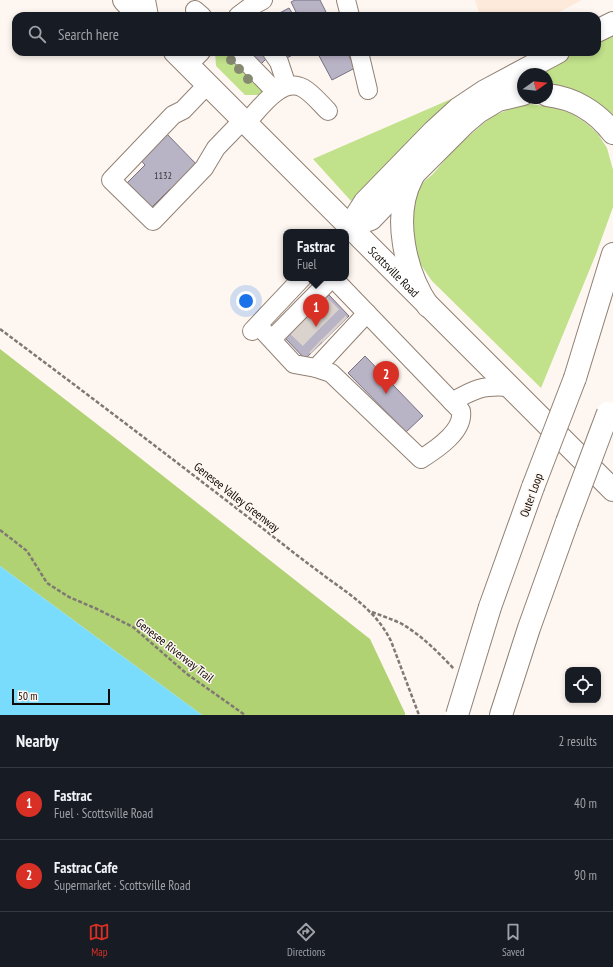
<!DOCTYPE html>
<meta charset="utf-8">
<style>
body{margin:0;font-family:"PT Sans Narrow",sans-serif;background:#242831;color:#f1f3f6}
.controls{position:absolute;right:12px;bottom:12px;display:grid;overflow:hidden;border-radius:8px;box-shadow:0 2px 6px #0003}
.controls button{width:36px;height:36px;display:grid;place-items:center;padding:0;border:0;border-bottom:1px solid #363941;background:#171b24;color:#f1f3f6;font:20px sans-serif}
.compass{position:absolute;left:517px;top:68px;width:36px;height:36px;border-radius:50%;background:#171b24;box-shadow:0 2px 6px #0003;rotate:75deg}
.scale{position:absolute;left:12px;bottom:10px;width:98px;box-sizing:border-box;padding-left:4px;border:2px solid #100a06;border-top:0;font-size:11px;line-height:14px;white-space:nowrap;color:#100a06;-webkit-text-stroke:3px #fef6f0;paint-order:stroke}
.you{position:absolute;left:246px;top:301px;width:14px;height:14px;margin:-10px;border:3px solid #fff;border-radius:50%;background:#1a73e8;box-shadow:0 0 0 6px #1a73e833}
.badge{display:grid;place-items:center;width:26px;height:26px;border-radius:50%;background:#d93025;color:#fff;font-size:13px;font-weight:700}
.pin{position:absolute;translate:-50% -33px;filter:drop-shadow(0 1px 2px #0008)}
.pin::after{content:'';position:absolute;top:21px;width:14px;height:12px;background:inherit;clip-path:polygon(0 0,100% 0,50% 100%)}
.popup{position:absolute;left:283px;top:229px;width:66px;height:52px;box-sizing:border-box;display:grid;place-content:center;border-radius:8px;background:#171b24;filter:drop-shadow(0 1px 3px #0005);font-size:13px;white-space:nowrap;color:#9ea1a6}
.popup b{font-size:15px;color:#f1f3f6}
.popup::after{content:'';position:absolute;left:50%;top:100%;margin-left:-8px;border:8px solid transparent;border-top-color:#171b24}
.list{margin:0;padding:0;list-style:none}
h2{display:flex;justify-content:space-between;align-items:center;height:52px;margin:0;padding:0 16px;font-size:17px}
h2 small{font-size:13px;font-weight:400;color:#9ea1a6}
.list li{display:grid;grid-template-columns:26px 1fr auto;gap:12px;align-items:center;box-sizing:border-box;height:72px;padding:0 16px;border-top:1px solid #363941}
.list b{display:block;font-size:15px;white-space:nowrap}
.list p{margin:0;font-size:13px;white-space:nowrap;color:#9ea1a6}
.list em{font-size:13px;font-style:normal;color:#9ea1a6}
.icon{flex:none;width:22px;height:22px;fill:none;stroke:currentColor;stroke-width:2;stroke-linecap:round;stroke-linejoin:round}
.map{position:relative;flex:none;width:613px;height:715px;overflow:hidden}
.search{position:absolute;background:#171b24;box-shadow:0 2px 6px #0003;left:12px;right:12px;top:12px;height:44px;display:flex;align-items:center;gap:10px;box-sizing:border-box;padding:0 14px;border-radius:12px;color:#9ea1a6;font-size:15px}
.sheet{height:196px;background:#171b24}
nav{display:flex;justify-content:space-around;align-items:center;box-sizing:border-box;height:56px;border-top:1px solid #363941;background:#171b24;font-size:11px;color:#9ea1a6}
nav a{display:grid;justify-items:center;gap:2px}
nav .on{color:#d93025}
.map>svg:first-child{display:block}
</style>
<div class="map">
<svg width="613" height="715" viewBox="0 0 613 715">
<rect width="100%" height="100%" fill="#fef6f0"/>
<path fill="#feeada" d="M475 0H582L552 16H480Z"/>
<g fill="#c1e18b">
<path d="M613 33V121L547 87V74H532L576 52H597V41Z"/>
<path d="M215 52H227L264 89 262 95H245L216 66Z"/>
<path d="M458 96 351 201 313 159Z"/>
<path d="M531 104 556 108 572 114 586 123 598 134 607 148 613 170V207L596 254 541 388 432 281 419 262 411 243 415 193 421 184 433 174 455 148 491 117 512 108Z"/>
</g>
<path fill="#b0d273" d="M0 349 111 435 370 639 405 713V715H202L0 566Z"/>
<path fill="#79dcfc" d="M0 566 202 715H0Z"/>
<g fill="#b9b3c6" stroke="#777183">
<path d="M295 0H320L328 16H298L291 2Z"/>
<path d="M289 8 294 16H274Z"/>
<path d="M247 52H265L269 56 260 65Z"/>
<path d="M281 52H298L285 59Z"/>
<path d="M317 52H347L355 68 332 80Z"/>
<path d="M165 132 199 167 173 192 170 189 151 208 127 183 145 165 139 158Z"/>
<path d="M329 295 349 316 305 359 285 338Z"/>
<path d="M365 356 423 416 406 432 348 373Z"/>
</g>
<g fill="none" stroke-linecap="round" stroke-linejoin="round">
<g stroke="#dad3cd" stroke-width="18" stroke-dasharray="18 9" stroke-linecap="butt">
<path d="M320 303 341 324"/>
<path d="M308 315 329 336"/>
<path d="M296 327 317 347"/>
</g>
<g stroke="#918174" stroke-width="20">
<g id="minor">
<path d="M146 0 149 16"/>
<path d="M346 0 350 16"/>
<path d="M195 10 202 16"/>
<path d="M238 16 250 7 263 0"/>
<path d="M237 52 276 92"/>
<path d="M272 52 279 62 287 86"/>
<path d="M359 52 368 90"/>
<path d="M188 65 201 52"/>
<path d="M207 85 183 110 173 115 111 180 153 221 204 168 216 148 243 120"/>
<path d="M246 123C259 110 281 76 303 88 312 93 320 103 328 111"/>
<path d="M258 325 294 364 316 368 331 373 421 459C437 449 464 431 461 411L333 278"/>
<path d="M252 331 302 278"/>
<path d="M272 339 332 278"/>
<path d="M316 368 367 313"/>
<path d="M452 402C474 389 483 385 509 387"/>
</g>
</g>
<g stroke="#918174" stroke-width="24">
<g id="major">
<path d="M124 0 139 16"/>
<path id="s1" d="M175 52 613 490"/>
</g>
</g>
<g stroke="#918174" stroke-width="24">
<g id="highway">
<path d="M597 31 613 23"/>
<path d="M547 95C574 98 597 112 613 133"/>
<path d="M412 178C392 216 405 272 428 306"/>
<path d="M349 227 365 202 434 131 458 109 485 91 558 52"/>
<path d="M349 227 371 219 416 172 465 123 478 112 498 100 523 94"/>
<path d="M575 378 613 254"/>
<path d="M490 607 533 487"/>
<path d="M501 715 529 628 567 522"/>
</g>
</g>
<g stroke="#7f7873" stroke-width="2.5" stroke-dasharray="4 2" stroke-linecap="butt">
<path d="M0 329C95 400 190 472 284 545 299 557 314 568 330 580 354 597 377 613 391 641L419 715"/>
<path d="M0 530 27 551 47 583 69 597 97 609 133 627 187 674 245 715"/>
<path d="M372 612C382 616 392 619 402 624 421 635 439 653 454 669"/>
</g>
<use href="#minor" stroke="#fff" stroke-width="18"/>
<use href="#major" stroke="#fff" stroke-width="22"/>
<use href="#highway" stroke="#fff" stroke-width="22"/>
<g stroke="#918174" stroke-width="24" stroke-linecap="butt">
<g id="highway-bridge">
<path d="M533 487 575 378"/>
<path d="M567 522 608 413"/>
<path d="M457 715 490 607"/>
</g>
</g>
<use href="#highway-bridge" stroke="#fff" stroke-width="22"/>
</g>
<g fill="#868a71">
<circle cx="231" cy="60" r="5"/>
<circle cx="239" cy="69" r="5"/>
<circle cx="248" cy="79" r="5"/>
</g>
<g text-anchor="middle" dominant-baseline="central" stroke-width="3" stroke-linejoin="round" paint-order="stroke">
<g font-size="10" fill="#3a3436">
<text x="163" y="175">1132</text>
</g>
<g font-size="12" fill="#100a06" stroke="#fef6f0">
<text stroke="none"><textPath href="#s1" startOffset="310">Scottsville Road</textPath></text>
<text transform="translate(531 495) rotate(-70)">Outer Loop</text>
<text transform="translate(237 497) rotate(38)">Genesee Valley Greenway</text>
<text transform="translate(175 650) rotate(38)">Genesee Riverway Trail</text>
</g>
</g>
</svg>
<div class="controls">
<button><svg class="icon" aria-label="locate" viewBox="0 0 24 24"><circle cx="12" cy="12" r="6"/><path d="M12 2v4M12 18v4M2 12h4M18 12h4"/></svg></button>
</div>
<svg class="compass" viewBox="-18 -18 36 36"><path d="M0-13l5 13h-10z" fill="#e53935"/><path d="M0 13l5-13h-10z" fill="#9ea1a6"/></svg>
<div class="scale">50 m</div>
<div class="you"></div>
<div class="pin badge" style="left:316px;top:327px">1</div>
<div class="popup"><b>Fastrac</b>Fuel</div>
<div class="pin badge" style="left:386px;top:394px">2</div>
<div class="search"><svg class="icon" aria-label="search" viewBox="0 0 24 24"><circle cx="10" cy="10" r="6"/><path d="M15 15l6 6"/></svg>Search here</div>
</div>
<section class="sheet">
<h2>Nearby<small>2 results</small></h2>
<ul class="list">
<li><span class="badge">1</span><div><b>Fastrac</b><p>Fuel · Scottsville Road</p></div><em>40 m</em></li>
<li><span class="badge">2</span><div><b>Fastrac Cafe</b><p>Supermarket · Scottsville Road</p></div><em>90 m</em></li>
</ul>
</section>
<nav>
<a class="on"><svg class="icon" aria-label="map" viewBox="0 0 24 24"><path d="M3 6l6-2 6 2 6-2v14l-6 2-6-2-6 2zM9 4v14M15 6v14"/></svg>Map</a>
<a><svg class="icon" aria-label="directions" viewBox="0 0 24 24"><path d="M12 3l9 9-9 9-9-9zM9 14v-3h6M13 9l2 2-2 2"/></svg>Directions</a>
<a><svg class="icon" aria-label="saved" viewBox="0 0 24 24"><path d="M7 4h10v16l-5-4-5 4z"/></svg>Saved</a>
</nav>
